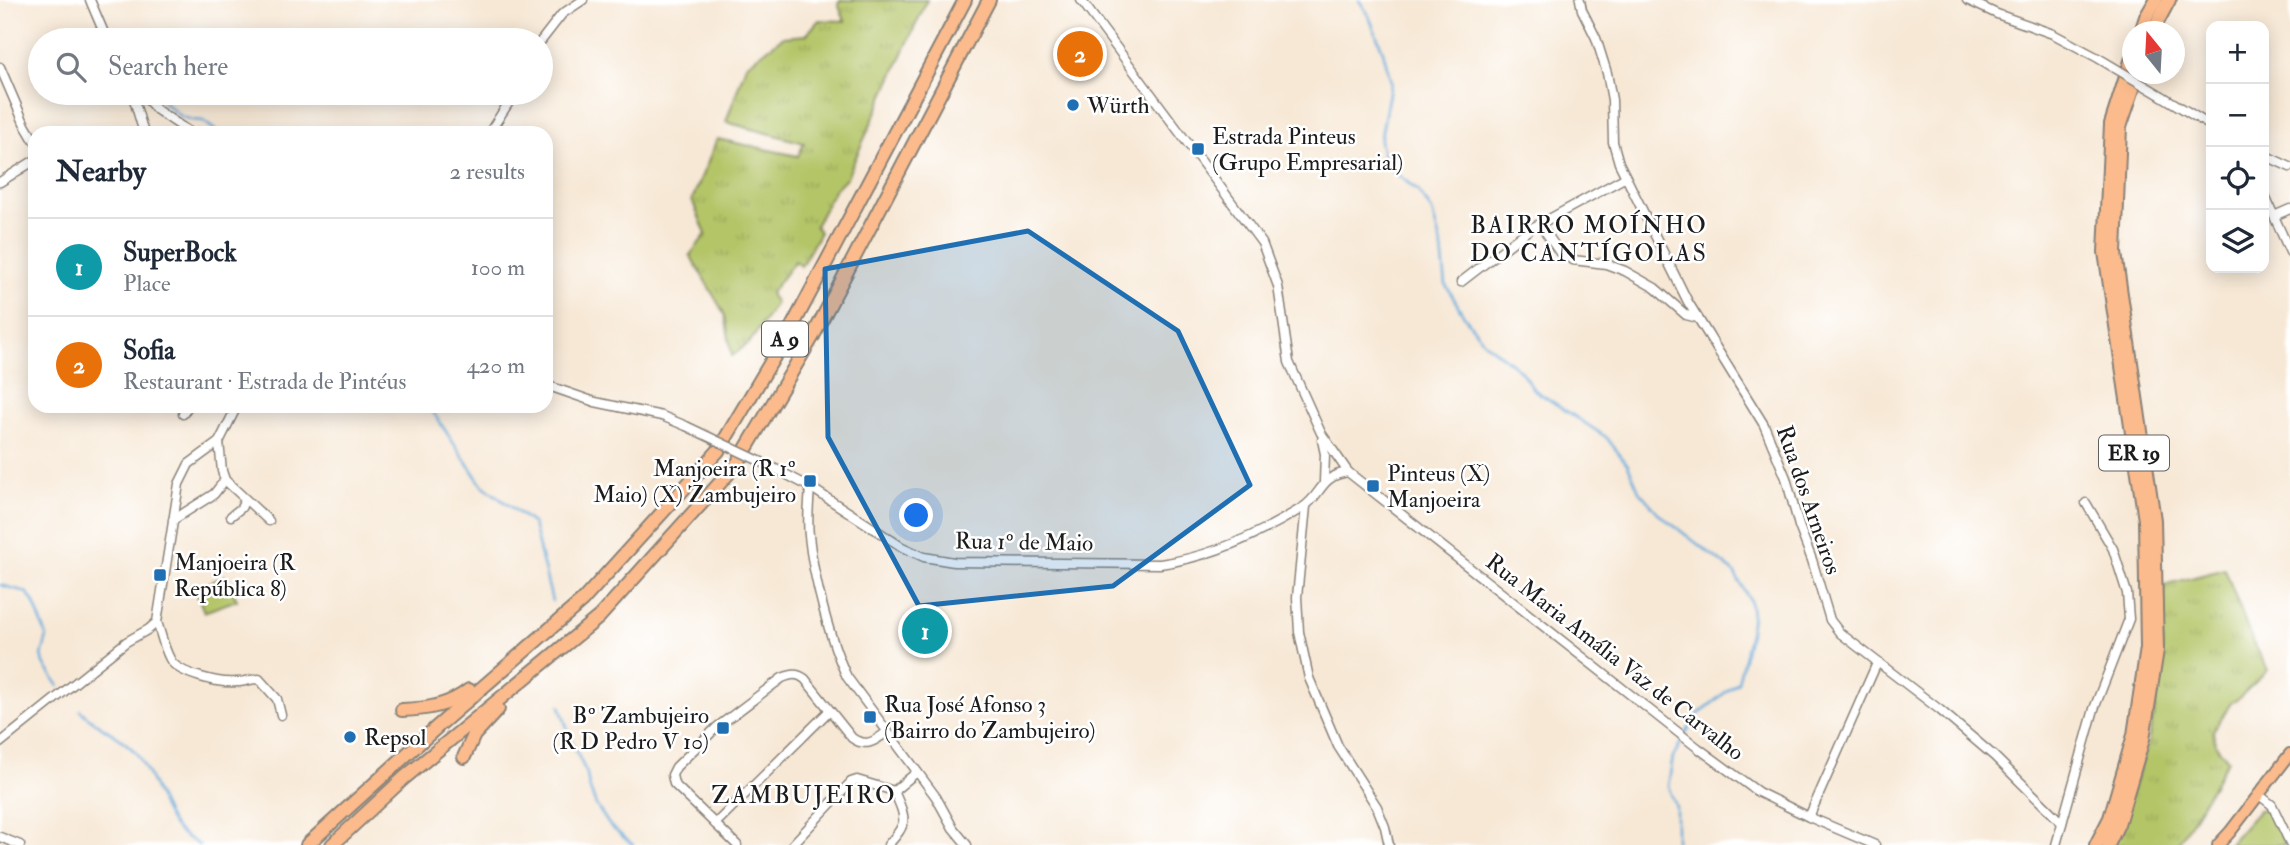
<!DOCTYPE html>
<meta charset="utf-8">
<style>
body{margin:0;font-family:"IM FELL Double Pica",serif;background:#f2f2f3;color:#1f2937}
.controls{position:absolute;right:21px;top:21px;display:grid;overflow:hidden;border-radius:14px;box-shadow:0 4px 18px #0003}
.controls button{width:63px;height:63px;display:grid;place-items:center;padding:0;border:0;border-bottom:2px solid #e0e1e3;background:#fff;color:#1f2937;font:35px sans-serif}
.compass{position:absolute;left:2122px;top:21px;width:63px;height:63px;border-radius:50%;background:#fff;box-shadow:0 4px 18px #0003;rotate:342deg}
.you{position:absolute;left:917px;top:516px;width:24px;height:24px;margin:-18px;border:5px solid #fff;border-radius:50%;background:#1a73e8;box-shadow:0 0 0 10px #1a73e833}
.badge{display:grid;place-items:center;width:46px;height:46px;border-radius:50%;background:#d93025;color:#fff;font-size:23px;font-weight:700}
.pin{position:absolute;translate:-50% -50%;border:4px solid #fff;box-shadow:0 2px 7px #0006}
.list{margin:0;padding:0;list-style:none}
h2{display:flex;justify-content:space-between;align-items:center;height:91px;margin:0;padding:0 28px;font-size:30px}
h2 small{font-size:23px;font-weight:400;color:#747a83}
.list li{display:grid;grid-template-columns:46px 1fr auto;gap:21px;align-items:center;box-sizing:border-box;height:98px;padding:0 28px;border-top:2px solid #e0e1e3}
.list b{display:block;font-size:26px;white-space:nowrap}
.list p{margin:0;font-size:23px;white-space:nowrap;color:#747a83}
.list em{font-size:23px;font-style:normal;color:#747a83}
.icon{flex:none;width:38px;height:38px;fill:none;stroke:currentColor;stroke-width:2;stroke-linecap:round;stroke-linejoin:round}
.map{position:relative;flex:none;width:2290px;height:845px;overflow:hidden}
.search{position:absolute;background:#fff;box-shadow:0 4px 18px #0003;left:28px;top:28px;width:525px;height:77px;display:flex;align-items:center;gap:18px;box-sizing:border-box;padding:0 24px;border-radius:38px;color:#747a83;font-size:26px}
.panel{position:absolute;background:#fff;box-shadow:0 4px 18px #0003;left:28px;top:126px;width:525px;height:287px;border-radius:21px}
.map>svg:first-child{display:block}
</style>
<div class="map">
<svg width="2290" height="845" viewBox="0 0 2290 845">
<defs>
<pattern id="grass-tufts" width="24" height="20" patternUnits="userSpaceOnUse" patternTransform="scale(1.75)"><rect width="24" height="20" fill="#b4c568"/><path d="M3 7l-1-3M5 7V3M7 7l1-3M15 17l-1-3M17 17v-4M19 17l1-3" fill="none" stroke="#9aa95a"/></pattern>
</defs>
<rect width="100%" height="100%" fill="#fff"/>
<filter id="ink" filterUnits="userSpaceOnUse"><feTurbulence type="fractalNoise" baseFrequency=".0143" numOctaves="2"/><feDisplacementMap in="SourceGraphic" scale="14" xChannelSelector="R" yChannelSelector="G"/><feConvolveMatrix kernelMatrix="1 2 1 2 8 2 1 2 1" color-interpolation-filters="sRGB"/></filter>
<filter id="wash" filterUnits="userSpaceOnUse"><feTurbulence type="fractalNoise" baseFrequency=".00686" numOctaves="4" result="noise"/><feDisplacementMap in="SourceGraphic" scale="28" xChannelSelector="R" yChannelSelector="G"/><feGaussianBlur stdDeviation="1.57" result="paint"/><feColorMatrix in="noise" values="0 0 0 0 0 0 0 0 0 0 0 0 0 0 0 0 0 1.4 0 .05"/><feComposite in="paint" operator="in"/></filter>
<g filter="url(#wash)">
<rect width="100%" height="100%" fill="#f7e8d5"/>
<g fill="url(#grass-tufts)" stroke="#687042" stroke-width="2">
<path d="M841 0H927L847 177 835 189 815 226 820 232 801 266 795 261 770 294 776 303 750 342 732 356 725 315 690 255 706 234 692 200 717 139 798 156 804 143 726 122 746 65 783 37 806 35 819 20 845 21 838 4Z"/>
<path d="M2225 569 2252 640 2268 670 2238 699 2231 703 2213 731 2215 744 2228 760 2177 845H2113L2146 751 2160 682 2164 585Z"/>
</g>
<g fill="#b4c568" stroke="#687042" stroke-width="2">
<path d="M225 576 237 600 204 612 195 589Z"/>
<path d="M2263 809 2271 814 2286 845H2228L2259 810Z"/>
</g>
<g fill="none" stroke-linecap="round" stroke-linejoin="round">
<g stroke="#65aadb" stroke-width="2.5">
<path d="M95 0 113 40"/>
<path d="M1359 0 1368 14 1383 51 1391 82 1380 142 1386 165 1418 191 1432 211 1442 249 1446 285 1464 316 1484 342 1521 371 1533 389 1606 437 1628 465 1639 491 1660 515 1734 572 1750 601 1752 615 1749 638 1738 682 1695 717 1673 757 1668 786 1676 807V845"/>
<path d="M153 93 180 116 192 120 203 121 219 133"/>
<path d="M429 406 481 484 533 524 552 601"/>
<path d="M0 585 19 590 27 593 33 601 47 637 42 655 44 664 59 686"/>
<path d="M560 706 572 743 587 774 589 787 596 805 610 826 633 845"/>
<path d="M80 710C96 727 121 735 136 753 152 774 160 810 177 830 183 836 192 840 199 845"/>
</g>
</g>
</g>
<g filter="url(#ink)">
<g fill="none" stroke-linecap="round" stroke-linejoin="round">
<g stroke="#8a8278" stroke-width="11">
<g id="minor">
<path d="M90 0 107 40"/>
<path d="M1081 0 1262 243 1278 286 1289 362 1321 433 1348 472 1698 748 1758 792 1809 817 1875 845"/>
<path d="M1580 0 1582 10 1596 38 1607 73 1612 100 1613 142 1619 163 1688 302 1764 425 1786 478 1799 526 1812 560 1830 620 1840 633 1940 710 1994 756 2062 823"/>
<path d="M1967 0 1997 14 2053 34 2098 58"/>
<path d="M541 41 562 14 583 0"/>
<path d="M0 67 25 125 35 142"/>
<path d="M132 93 144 133"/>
<path d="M141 93 157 110 191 133"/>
<path d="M2162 96 2211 126"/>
<path d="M489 133 515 93"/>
<path d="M2264 155 2290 167"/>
<path d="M0 182 35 160"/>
<path d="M2264 194 2290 252"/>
<path d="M2274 216 2290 209"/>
<path d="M1540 224 1626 177"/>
<path d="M1461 282 1531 228 1540 224 1560 253 1573 260 1606 264 1625 271 1655 288 1686 315 1698 318"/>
<path d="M546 385 595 402 662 416 686 426"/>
<path d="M183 414 188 406"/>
<path d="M1322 440 1325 454 1324 482"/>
<path d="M219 442 222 471 225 480 269 521"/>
<path d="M768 465 810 487 902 547 924 557 954 562 1160 564C1210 557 1260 534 1302 508 1322 496 1319 476 1348 472"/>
<path d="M810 487C809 503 807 520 809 536 813 576 830 641 847 677L936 797 953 828 967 845"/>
<path d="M1306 506 1297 597 1299 632 1309 678 1338 746 1377 807 1385 827 1389 845"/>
<path d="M231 516 241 508 245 500"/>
<path d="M173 520 214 494 225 480"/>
<path d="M157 622C161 634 164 648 170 659 177 674 221 684 237 682 244 682 251 679 259 679L277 699 281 715"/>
<path d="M0 743 126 642 149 629 157 622 179 484 189 464 219 442 237 406"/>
<path d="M2258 794 2272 805 2290 843"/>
<path d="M1809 817 1877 663"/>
<path d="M715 824 829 711"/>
<path d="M0 837 20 845"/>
<path d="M737 845 674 784 672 775 676 767 716 728 782 678C792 674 797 673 805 679L852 738C866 748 875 741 887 732"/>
<path d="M792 845 851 782 857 780 894 791"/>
<path d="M888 845C909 822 906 819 894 791L917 772"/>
<path d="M2056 845 2094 709 2129 619 2127 593 2113 549 2086 503"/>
</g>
</g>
<g stroke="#8a8278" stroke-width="14">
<path id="major" d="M2218 845 2230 832 2290 754"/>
</g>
<g stroke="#8a8278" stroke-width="16">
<g id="highway">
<path d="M2141 32 2146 17 2156 0"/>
<path d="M2152 32 2169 0"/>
<path d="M402 710C427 709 449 706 469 690"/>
<path d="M464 757 474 735 498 709"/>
<path d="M307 845 438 726 582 601 718 451 793 325 965 0"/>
<path d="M332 845 404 778 599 617 737 464 813 336 989 0"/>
<path d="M2096 845 2110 818 2134 735 2147 648 2145 520 2105 252 2111 124 2132 58"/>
<path d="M2108 845 2118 824 2143 739 2157 650 2154 520 2115 253 2120 127 2138 74"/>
</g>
</g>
<use href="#minor" stroke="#fff" stroke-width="8"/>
<use href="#major" stroke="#fbbb8c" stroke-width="10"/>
<use href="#highway" stroke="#fbbb8c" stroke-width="12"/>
<g stroke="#8a8278" stroke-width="11" stroke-linecap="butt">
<g id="minor-bridge">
<path d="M2098 58 2162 96"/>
<path d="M686 426 768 465"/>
</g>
</g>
<use href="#minor-bridge" stroke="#fff" stroke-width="8"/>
</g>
</g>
<path fill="#1f6fb2" fill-opacity="0.2" stroke="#1f6fb2" stroke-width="5" stroke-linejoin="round" d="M1028 231 1178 331 1250 485 1113 586 919 606 828 437 825 269Z"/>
<g fill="#1f6fb2" stroke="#fff" stroke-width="2.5">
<circle cx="1073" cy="105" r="7"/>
<rect x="1191" y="142" width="14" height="14" rx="3.5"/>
<rect x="803" y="474" width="14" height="14" rx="3.5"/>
<rect x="1366" y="479" width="14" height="14" rx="3.5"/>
<rect x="153" y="568" width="14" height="14" rx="3.5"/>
<rect x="863" y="710" width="14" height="14" rx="3.5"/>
<rect x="716" y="721" width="14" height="14" rx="3.5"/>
<circle cx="350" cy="737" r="7"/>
</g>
<g text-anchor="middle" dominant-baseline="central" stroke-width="5" stroke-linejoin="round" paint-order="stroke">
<g fill="#fff" stroke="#606060" stroke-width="2">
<rect x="762" y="321.5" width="46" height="35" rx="5"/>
<rect x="2099" y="435.5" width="70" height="35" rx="5"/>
</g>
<g font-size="21" font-weight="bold" fill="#1c1c1c">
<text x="785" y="339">A 9</text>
<text x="2134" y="453">ER 19</text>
</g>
<g font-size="23" fill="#1c1c1c" stroke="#fff" text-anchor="start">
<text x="1087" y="105">Würth</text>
<text x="1212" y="136">Estrada Pinteus<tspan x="1212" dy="26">(Grupo Empresarial)</tspan></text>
<text x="796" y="468" text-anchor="end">Manjoeira (R 1º<tspan x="796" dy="26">Maio) (X) Zambujeiro</tspan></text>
<text x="1387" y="473">Pinteus (X)<tspan x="1387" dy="26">Manjoeira</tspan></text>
<text x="174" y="562">Manjoeira (R<tspan x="174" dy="26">República 8)</tspan></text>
<text x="884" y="704">Rua José Afonso 3<tspan x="884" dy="26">(Bairro do Zambujeiro)</tspan></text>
<text x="709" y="715" text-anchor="end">Bº Zambujeiro<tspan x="709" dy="26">(R D Pedro V 10)</tspan></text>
<text x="364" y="737">Repsol</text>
</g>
<g font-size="23" fill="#1c1c1c" stroke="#fff">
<text transform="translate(1809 500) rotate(71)">Rua dos Arneiros</text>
<text transform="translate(1024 542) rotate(1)">Rua 1º de Maio</text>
<text transform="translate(1615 657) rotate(38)">Rua Maria Amália Vaz de Carvalho</text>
</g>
<g font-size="24" letter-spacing="2" fill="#1c1c1c" stroke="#fff">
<text x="1589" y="225">BAIRRO MOÍNHO<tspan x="1589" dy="28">DO CANTÍGOLAS</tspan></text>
<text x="804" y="795">ZAMBUJEIRO</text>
</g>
</g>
</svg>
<div class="controls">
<button>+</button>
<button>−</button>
<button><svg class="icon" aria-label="locate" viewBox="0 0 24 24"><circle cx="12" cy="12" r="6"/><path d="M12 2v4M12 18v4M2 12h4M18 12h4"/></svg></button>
<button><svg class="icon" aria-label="layers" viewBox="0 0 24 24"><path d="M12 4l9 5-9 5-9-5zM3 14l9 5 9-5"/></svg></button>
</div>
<svg class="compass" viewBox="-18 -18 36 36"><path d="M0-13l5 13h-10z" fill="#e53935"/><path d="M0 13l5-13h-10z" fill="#747a83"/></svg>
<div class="you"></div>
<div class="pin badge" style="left:925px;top:631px;background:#0f9aa8">1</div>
<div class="pin badge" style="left:1080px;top:54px;background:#e8710a">2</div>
<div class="search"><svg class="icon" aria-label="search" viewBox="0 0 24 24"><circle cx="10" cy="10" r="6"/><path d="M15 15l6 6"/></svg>Search here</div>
<section class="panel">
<h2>Nearby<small>2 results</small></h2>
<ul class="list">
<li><span class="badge" style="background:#0f9aa8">1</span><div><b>SuperBock</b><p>Place</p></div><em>100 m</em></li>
<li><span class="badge" style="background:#e8710a">2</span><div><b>Sofia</b><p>Restaurant · Estrada de Pintéus</p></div><em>420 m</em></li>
</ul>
</section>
</div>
